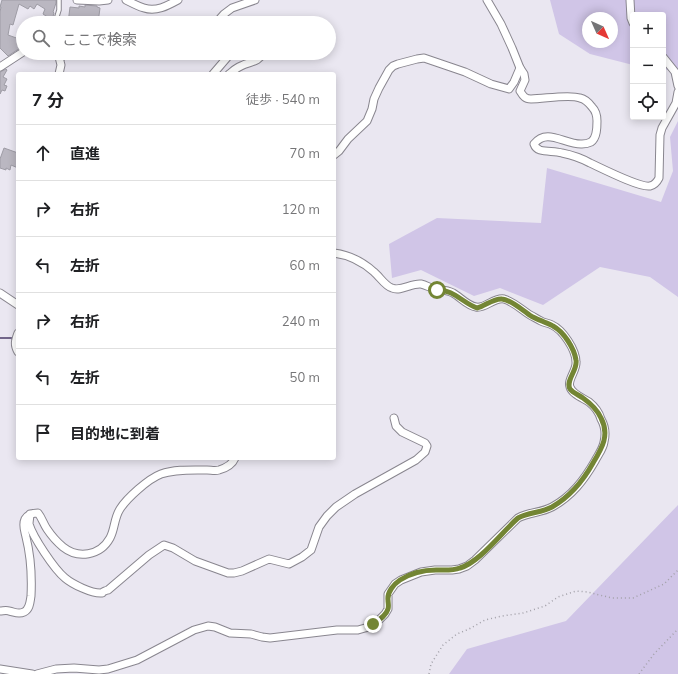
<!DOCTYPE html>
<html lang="ja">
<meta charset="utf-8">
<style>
body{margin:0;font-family:Mulish,"Noto Sans JP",sans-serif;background:#f2f2f2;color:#202124}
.controls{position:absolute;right:12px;top:12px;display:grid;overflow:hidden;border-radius:4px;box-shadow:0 2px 10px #0003}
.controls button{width:36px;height:36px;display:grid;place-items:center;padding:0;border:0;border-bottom:1px solid #e0e0e0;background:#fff;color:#202124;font:20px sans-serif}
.compass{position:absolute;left:582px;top:12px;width:36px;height:36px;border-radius:50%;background:#fff;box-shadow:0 2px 10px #0003;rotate:135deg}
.stop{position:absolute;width:12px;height:12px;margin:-9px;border:3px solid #738534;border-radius:50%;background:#fff}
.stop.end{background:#738534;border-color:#fff;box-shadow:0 1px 4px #0008}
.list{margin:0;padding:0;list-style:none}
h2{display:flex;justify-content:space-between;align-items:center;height:52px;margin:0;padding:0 16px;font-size:17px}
h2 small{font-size:13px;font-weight:400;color:#757577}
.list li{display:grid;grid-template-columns:26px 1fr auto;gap:12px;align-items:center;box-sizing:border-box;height:56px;padding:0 16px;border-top:1px solid #e0e0e0}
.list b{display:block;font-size:15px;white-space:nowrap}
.list em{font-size:13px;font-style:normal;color:#757577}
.icon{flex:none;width:22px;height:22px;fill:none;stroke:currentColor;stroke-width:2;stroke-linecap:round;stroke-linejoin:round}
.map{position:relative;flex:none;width:678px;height:674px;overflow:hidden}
.search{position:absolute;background:#fff;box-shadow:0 2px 10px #0003;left:16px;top:16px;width:320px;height:44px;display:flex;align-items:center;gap:10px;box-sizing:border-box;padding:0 14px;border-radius:22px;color:#757577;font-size:15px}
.panel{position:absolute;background:#fff;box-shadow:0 2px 10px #0003;left:16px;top:72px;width:320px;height:388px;border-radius:4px}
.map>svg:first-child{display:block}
</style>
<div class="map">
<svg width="678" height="674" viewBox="0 0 678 674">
<rect width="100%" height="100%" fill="#eae7f1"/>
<g fill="#d0c5e7" fill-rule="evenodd">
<path d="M550 0H678V69L663 70V15H633V65L590 54 559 34ZM588 18H612V42H588Z"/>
<path d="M678 121V297L650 277 600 267 543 305 500 288 474 296 421 270 392 278 389 244 437 218 541 223 547 168 661 202 673 171 670 137Z"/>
<path d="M678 505V674H449L467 649 566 621Z"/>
</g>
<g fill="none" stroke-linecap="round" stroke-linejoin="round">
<path stroke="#72668a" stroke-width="2" d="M0 338H11L13 339"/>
</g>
<g fill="#bab7c1" stroke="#9e9ca5">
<path d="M2 0H56V3L53 12 54 13 52 20 43 14 45 9 37 4 34 9 30 6 28 9 19 4 13 25 10 24 8 35 22 40 21 41 23 42V47L20 48 8 56 0 48V12L1 7H0Z"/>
<path d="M85 5 97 6V7L100 8 98 23H68L70 7 79 8V6L85 7Z"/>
<path d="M6 69 7 70 3 77 7 79 4 85 7 86 5 91 2 90 0 94V72Z"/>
<path d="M4 148 18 153V168L11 165 10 170 6 168V170L0 168V159Z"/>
</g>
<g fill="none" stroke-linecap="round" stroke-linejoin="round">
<g stroke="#89868f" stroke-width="5.5">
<path id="service" d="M55 23 59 10V0"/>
</g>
<g stroke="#89868f" stroke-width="9">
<g id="minor">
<path d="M77 0 99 1 108 0"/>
<path d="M126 0C132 3 137 6 144 8 156 12 167 6 178 0"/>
<path d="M487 0 501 24 512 48 520 68 524 74 525 80 520 91C523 96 525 99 531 99 544 99 569 94 580 98 585 99 589 103 592 107 596 111 597 116 597 121 597 127 597 138 591 142 589 143 585 144 582 144 565 145 547 127 534 144 535 147 537 149 540 150 547 152 555 151 562 153 572 155 581 158 590 163 601 168 640 188 650 186 655 185 657 182 659 178L660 135 662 128 676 103 678 92"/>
<path d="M630 0 631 18 633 23"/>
<path d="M216 23 224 14 232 8 255 0"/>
<path d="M58 53 61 65 59 74"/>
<path d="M663 57 675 72 678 86"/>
<path d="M60 58 67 53"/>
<path d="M0 67 23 52"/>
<path d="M213 74 231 53"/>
<path d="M229 74C233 71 236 68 241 66 250 61 258 63 263 53"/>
<path d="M334 155 339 151 348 139 367 121 372 109 374 99 379 88 389 70 393 66 398 64 417 59 424 58 465 72 491 84 509 89 514 82 520 68"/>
<path d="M0 293 18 305"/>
<path d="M18 333C15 341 14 345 18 352"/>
<path d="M30 514C30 517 29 521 29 524 33 537 54 569 65 578 72 584 92 594 102 593 102 592 107 590 108 590L149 555 164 545 173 548 195 561 228 573H234L242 571 269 559 289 564 302 557 311 550 319 527 327 516 336 507 355 494 416 460 425 452 427 446 425 443 402 432 396 426 394 418"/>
<path d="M0 611C3 611 6 610 9 611 15 612 18 615 24 612 30 609 30 602 31 596 32 576 31 557 26 537 25 532 22 525 25 519 28 514 33 513 38 513 42 518 43 523 47 529 51 535 57 542 63 547 78 559 100 556 110 538 115 529 114 518 120 509 127 498 148 479 161 474 175 469 192 470 207 470 211 470 215 471 219 470 226 468 232 465 235 458"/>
<path d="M0 669 32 674"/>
<path d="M37 674 56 669 74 668 99 670 108 669 137 660 194 630 208 626 215 627 230 633 251 634 262 637 270 638 337 630H358L365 628 373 625 380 619 385 614 388 609V594L395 584 401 580 421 572 435 570H452L459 569 467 566 475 560 518 518C529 512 541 513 552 507 572 496 584 480 595 461 598 455 603 449 604 442 606 434 605 426 601 419 599 412 594 406 589 402 583 398 572 394 570 387 567 380 577 370 576 362 576 350 563 330 552 325 549 323 544 323 541 321 537 319 534 317 530 315 522 310 514 302 504 299 494 297 485 309 476 307 468 306 460 297 453 293 447 290 442 290 435 289 430 288 426 285 421 284 411 283 401 292 392 288 385 286 380 277 374 272 363 262 349 255 334 253"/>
</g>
</g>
<g stroke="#a2a0a8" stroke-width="1.5" stroke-dasharray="1 3" stroke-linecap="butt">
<path d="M429 674 431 664 443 645 457 634 469 629 485 620 502 616 523 613 545 606 558 597 576 591 587 592 612 598H633L664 584 678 570"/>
<path d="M639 674 654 654 678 629"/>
</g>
<use href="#service" stroke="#fff" stroke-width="3.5"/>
<use href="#minor" stroke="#fff" stroke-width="7"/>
</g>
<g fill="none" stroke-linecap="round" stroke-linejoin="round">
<path stroke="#738534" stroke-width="5" d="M373 624C379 620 386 616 388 609 389 606 388 603 388 600 387 592 394 584 400 580 411 573 424 570 436 570 444 570 452 571 460 568 480 562 502 532 518 518 529 512 541 513 552 507 571 496 583 481 593 463 602 448 610 435 601 418 597 409 590 403 583 398 579 395 573 393 570 389 565 381 578 370 576 360 574 348 564 332 553 326 550 324 546 323 542 321 538 320 535 318 531 316 523 311 512 300 502 299 494 298 485 306 477 308 463 303 453 289 437 290"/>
</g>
</svg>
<div class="controls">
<button>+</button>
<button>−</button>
<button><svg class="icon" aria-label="locate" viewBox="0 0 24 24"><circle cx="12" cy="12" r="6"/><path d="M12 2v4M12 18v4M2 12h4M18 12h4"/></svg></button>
</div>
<svg class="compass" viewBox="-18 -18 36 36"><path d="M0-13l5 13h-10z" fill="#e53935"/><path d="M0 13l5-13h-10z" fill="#757577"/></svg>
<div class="stop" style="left:437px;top:290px"></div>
<div class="stop end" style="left:373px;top:624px"></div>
<div class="search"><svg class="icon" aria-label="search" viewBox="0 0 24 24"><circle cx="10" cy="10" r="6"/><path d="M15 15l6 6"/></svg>ここで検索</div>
<section class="panel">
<h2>7 分<small>徒歩 · 540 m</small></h2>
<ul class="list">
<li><svg class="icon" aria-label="ahead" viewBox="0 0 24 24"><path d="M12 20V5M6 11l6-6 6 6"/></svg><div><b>直進</b></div><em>70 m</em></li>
<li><svg class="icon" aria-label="right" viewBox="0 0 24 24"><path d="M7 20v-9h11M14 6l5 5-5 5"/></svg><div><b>右折</b></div><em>120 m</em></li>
<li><svg class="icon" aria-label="left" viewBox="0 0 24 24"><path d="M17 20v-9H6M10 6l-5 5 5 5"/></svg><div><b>左折</b></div><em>60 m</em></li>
<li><svg class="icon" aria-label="right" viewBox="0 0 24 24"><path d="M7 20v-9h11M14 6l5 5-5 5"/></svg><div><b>右折</b></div><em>240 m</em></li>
<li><svg class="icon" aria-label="left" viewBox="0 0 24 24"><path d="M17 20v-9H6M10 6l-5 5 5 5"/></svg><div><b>左折</b></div><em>50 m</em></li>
<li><svg class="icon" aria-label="arrive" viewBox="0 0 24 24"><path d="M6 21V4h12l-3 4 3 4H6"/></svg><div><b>目的地に到着</b></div></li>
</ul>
</section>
</div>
